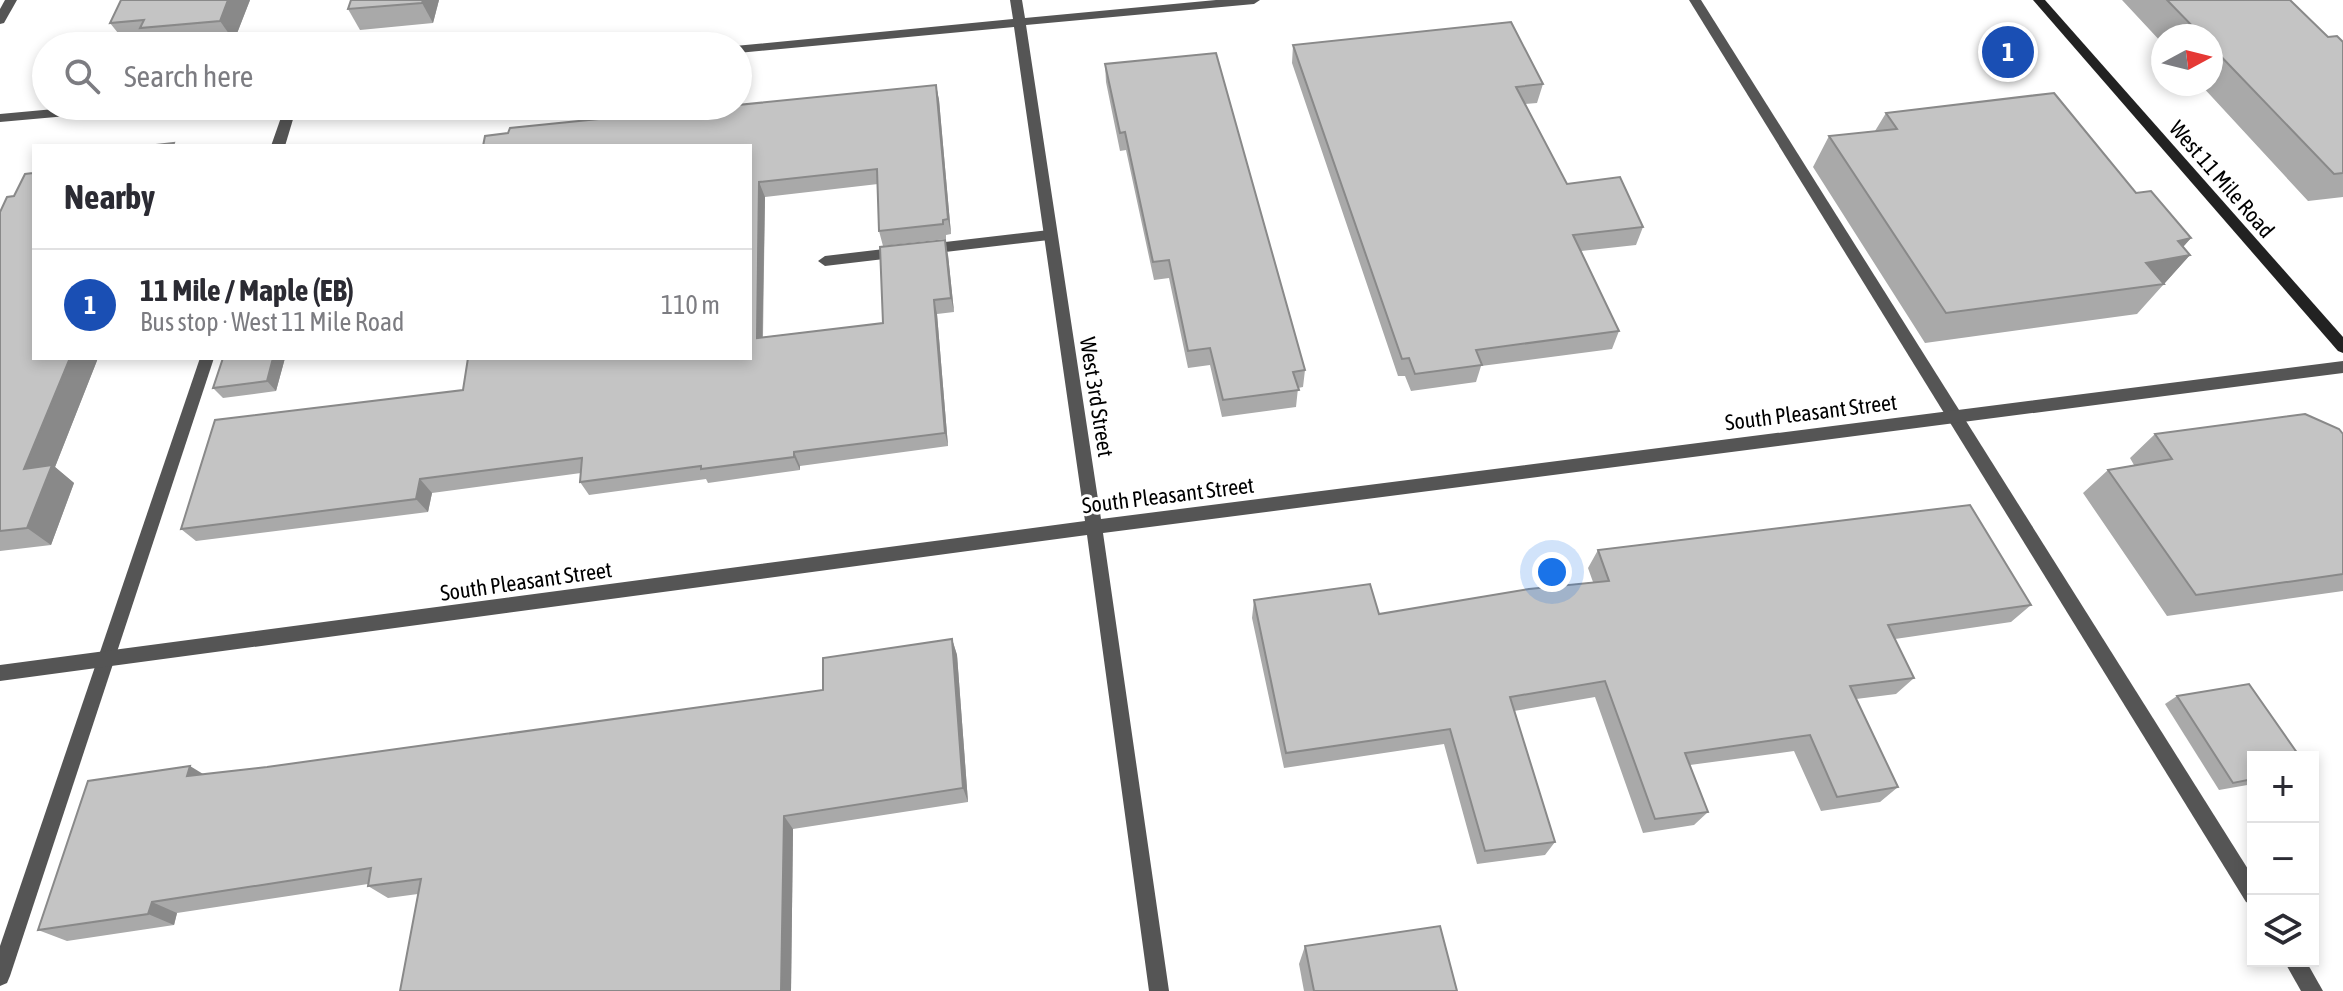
<!DOCTYPE html>
<meta charset="utf-8">
<style>
body{margin:0;font-family:"Asap Condensed",sans-serif;background:#f7f7f7;color:#2b2b33}
.controls{position:absolute;right:24px;bottom:24px;display:grid;overflow:hidden;border-radius:0px;box-shadow:0 4px 12px #0003}
.controls button{width:72px;height:72px;display:grid;place-items:center;padding:0;border:0;border-bottom:2px solid #e1e1e2;background:#fff;color:#2b2b33;font:40px sans-serif}
.compass{position:absolute;left:2151px;top:24px;width:72px;height:72px;border-radius:50%;background:#fff;box-shadow:0 4px 12px #0003;rotate:83deg}
.you{position:absolute;left:1552px;top:572px;width:28px;height:28px;margin:-20px;border:6px solid #fff;border-radius:50%;background:#1a73e8;box-shadow:0 0 0 12px #1a73e833}
.badge{display:grid;place-items:center;width:52px;height:52px;border-radius:50%;background:#000;color:#fff;font-size:26px;font-weight:700}
.pin{position:absolute;translate:-50% -50%;border:4px solid #fff;box-shadow:0 2px 8px #0006}
.list{margin:0;padding:0;list-style:none}
h2{display:flex;justify-content:space-between;align-items:center;height:104px;margin:0;padding:0 32px;font-size:34px}
h2 small{font-size:26px;font-weight:400;color:#7c7c81}
.list li{display:grid;grid-template-columns:52px 1fr auto;gap:24px;align-items:center;box-sizing:border-box;height:112px;padding:0 32px;border-top:2px solid #e1e1e2}
.list b{display:block;font-size:30px;white-space:nowrap}
.list p{margin:0;font-size:26px;white-space:nowrap;color:#7c7c81}
.list em{font-size:26px;font-style:normal;color:#7c7c81}
.icon{flex:none;width:44px;height:44px;fill:none;stroke:currentColor;stroke-width:2;stroke-linecap:round;stroke-linejoin:round}
.map{position:relative;flex:none;width:2343px;height:991px;overflow:hidden}
.search{position:absolute;background:#fff;box-shadow:0 4px 12px #0003;left:32px;top:32px;width:720px;height:88px;display:flex;align-items:center;gap:20px;box-sizing:border-box;padding:0 28px;border-radius:44px;color:#7c7c81;font-size:30px}
.panel{position:absolute;background:#fff;box-shadow:0 4px 12px #0003;left:32px;top:144px;width:720px;height:216px;border-radius:0px}
.map>svg:first-child{display:block}
</style>
<div class="map">
<svg width="2343" height="991" viewBox="0 0 2343 991">
<rect width="100%" height="100%" fill="#fff"/>
<g fill="none" stroke-linecap="round" stroke-linejoin="round">
<g fill="#555" fill-rule="evenodd">
<path d="M1689 0H1701L2253 877V905L2246 902Z"/>
<path d="M285 106H297L285 146H271Z"/>
<path d="M1049 230 1056 235 1049 240 928 254 921 249 928 244Z"/>
<path d="M901 247 908 252 901 257 825 266 818 261 825 256Z"/>
<path d="M200 358H214L10 976 7 983 0 986V946Z"/>
<path d="M2284 961H2306L2323 991H2301Z"/>
</g>
<g fill="#555" fill-rule="evenodd">
<path d="M5 0H17L4 23 0 24V9Z"/>
<path d="M1010 0H1022L1025 18 1216 0H1260L1254 4 1026 25 1101 519 2343 361V373L1103 533 1169 991H1149L1087 535 0 681V665L1085 521 1014 27 738 53V46H735L1013 19Z"/>
<path d="M87 106H140L134 110 0 122V114Z"/>
</g>
<path fill="#222" fill-rule="evenodd" d="M2033 0H2045L2343 337V353L2338 351Z"/>
</g>
<g fill="#a9a9a9">
<path d="M250 0 234 41 178 46H154L150 41 126 43 110 23Z"/>
<path d="M351 0H439L433 23 360 30 348 9Z"/>
<path d="M2122 0H2290L2328 37 2343 42V197L2308 201 2200 84H2211V36H2163V44Z"/>
<path d="M1293 45 1543 84 1537 103 1525 104 1567 184 1643 227 1636 245 1581 251 1619 331 1612 349 1481 366 1476 382 1411 391 1405 376H1398L1292 63Z"/>
<path d="M1105 64 1305 370 1303 387 1298 388 1296 407 1222 417 1210 365 1188 368 1169 278 1154 280 1126 150 1120 151 1106 82Z"/>
<path d="M936 85 939 100 951 234 946 235V239L883 246 879 231 878 184 765 197 763 337 883 323 948 255 954 312 937 314 948 446 800 466V470L708 483 706 479 589 495 580 482 581 473 432 493 428 512 196 541 181 529 463 390 750 146Z"/>
<path d="M1886 113 2136 193 2191 238 2183 247 2190 255 2137 314 1925 343 1813 167 1829 136 1875 131Z"/>
<path d="M33 173 34 358H98L55 467 74 483 51 545 0 551V212Z"/>
<path d="M223 358H285L276 391 223 398 213 388Z"/>
<path d="M2155 434H2343V591L2167 616 2083 493 2108 470 2134 465 2130 458Z"/>
<path d="M1598 550 2031 605 2011 622 1895 639 1914 678 1896 694 1856 699 1898 787 1880 802 1821 811 1794 751 1690 765 1708 812 1694 825 1643 833 1595 697 1514 711 1555 842 1545 855 1477 864 1444 744 1284 768 1252 618 1254 600 1379 614 1593 582 1588 568Z"/>
<path d="M952 639 957 655 968 802 793 829 791 991H400L418 894 388 898 368 886V884L177 913 174 925 67 941 38 930 204 774 267 767 823 690Z"/>
<path d="M2177 696 2253 757V784L2219 790 2165 704Z"/>
<path d="M1305 946 1457 991H1304L1299 964Z"/>
</g>
<g fill="#898989">
<path d="M228 0H250L234 41 220 21Z"/>
<path d="M423 0H439L433 23 422 3Z"/>
<path d="M936 85 939 100 951 234 948 219Z"/>
<path d="M759 182 765 197 762 352 757 338Z"/>
<path d="M2191 238 2173 258 2190 255 2164 284 2146 263 2178 241Z"/>
<path d="M945 240 948 255 954 312 951 298Z"/>
<path d="M934 300 937 314 948 446 945 433Z"/>
<path d="M70 358H98L55 467 74 483 51 545 27 528 24 469Z"/>
<path d="M273 358H285L276 391 267 381Z"/>
<path d="M794 452 800 466V470L794 457Z"/>
<path d="M420 479 432 493 428 512 416 499Z"/>
<path d="M952 639 957 655 968 802 963 788Z"/>
<path d="M190 766 213 780 187 776Z"/>
<path d="M784 816 793 829 791 991H781Z"/>
<path d="M152 902 177 913 174 925 148 914Z"/>
</g>
<g fill="#c4c4c4" stroke="#898989" stroke-width="2">
<path d="M121 0H228L220 21 140 28 144 20 110 23Z"/>
<path d="M351 0H423L422 3 348 9Z"/>
<path d="M2167 0H2290L2328 37 2337 36 2343 42V173L2334 174 2211 46V36H2202Z"/>
<path d="M1511 22 1543 84 1516 87 1567 184 1620 177 1643 227 1573 235 1619 331 1476 350 1482 365 1415 374 1409 358 1402 359 1293 45Z"/>
<path d="M1216 53 1305 370 1293 372 1299 390 1223 400 1210 348 1188 351 1169 260 1153 262 1125 132 1120 133 1105 64Z"/>
<path d="M936 85 948 219 943 220V224L879 231 877 169 759 182 757 338 883 323 880 247 945 240 951 298 934 300 945 433 794 452V457L701 469V466L580 482 582 458 420 479 416 499 181 529 215 420 463 390 468 358H750V146H483L485 136 508 133 510 128 727 106H738V105Z"/>
<path d="M2054 93 2136 193 2151 191 2191 238 2178 241 2190 255 2146 263 2164 284 1946 313 1829 136 1897 129 1886 113Z"/>
<path d="M174 143 173 146H147Z"/>
<path d="M34 171V358H70L24 469 52 465 27 528 0 531V212L7 197 14 196 25 174 33 173Z"/>
<path d="M223 358H273L267 381 213 388Z"/>
<path d="M2305 414 2339 429 2343 434V574L2196 595 2108 470 2172 459 2155 434Z"/>
<path d="M1970 505 2031 605 1888 625 1914 678 1850 686 1898 787 1837 797 1810 735 1685 753 1708 812 1655 819 1605 681 1510 697 1555 842 1485 851 1450 729 1286 753 1254 600 1370 584 1379 614 1529 589 1609 581 1598 550Z"/>
<path d="M952 639 963 788 784 816 781 991H400L421 879 368 886 371 868 152 902 148 914 38 930 88 781 190 766 187 776 267 767 823 690V658Z"/>
<path d="M2249 684 2300 757H2253V779L2233 783 2177 696Z"/>
<path d="M1440 926 1457 991H1314L1305 946Z"/>
</g>
<g text-anchor="middle" dominant-baseline="central" stroke-width="6" stroke-linejoin="round" paint-order="stroke">
<g font-size="22" fill="#000" stroke="#fff">
<text transform="translate(2222 179) rotate(49)">West 11 Mile Road</text>
<text transform="translate(1097 397) rotate(81)">West 3rd Street</text>
<text transform="translate(1811 412) rotate(-7)">South Pleasant Street</text>
<text transform="translate(1168 495) rotate(-7)">South Pleasant Street</text>
<text transform="translate(526 581) rotate(-8)">South Pleasant Street</text>
</g>
</g>
</svg>
<div class="controls">
<button>+</button>
<button>−</button>
<button><svg class="icon" aria-label="layers" viewBox="0 0 24 24"><path d="M12 4l9 5-9 5-9-5zM3 14l9 5 9-5"/></svg></button>
</div>
<svg class="compass" viewBox="-18 -18 36 36"><path d="M0-13l5 13h-10z" fill="#e53935"/><path d="M0 13l5-13h-10z" fill="#7c7c81"/></svg>
<div class="you"></div>
<div class="pin badge" style="left:2008px;top:52px;background:#1a4fb4">1</div>
<div class="search"><svg class="icon" aria-label="search" viewBox="0 0 24 24"><circle cx="10" cy="10" r="6"/><path d="M15 15l6 6"/></svg>Search here</div>
<section class="panel">
<h2>Nearby<small></small></h2>
<ul class="list">
<li><span class="badge" style="background:#1a4fb4">1</span><div><b>11 Mile / Maple (EB)</b><p>Bus stop · West 11 Mile Road</p></div><em>110 m</em></li>
</ul>
</section>
</div>
